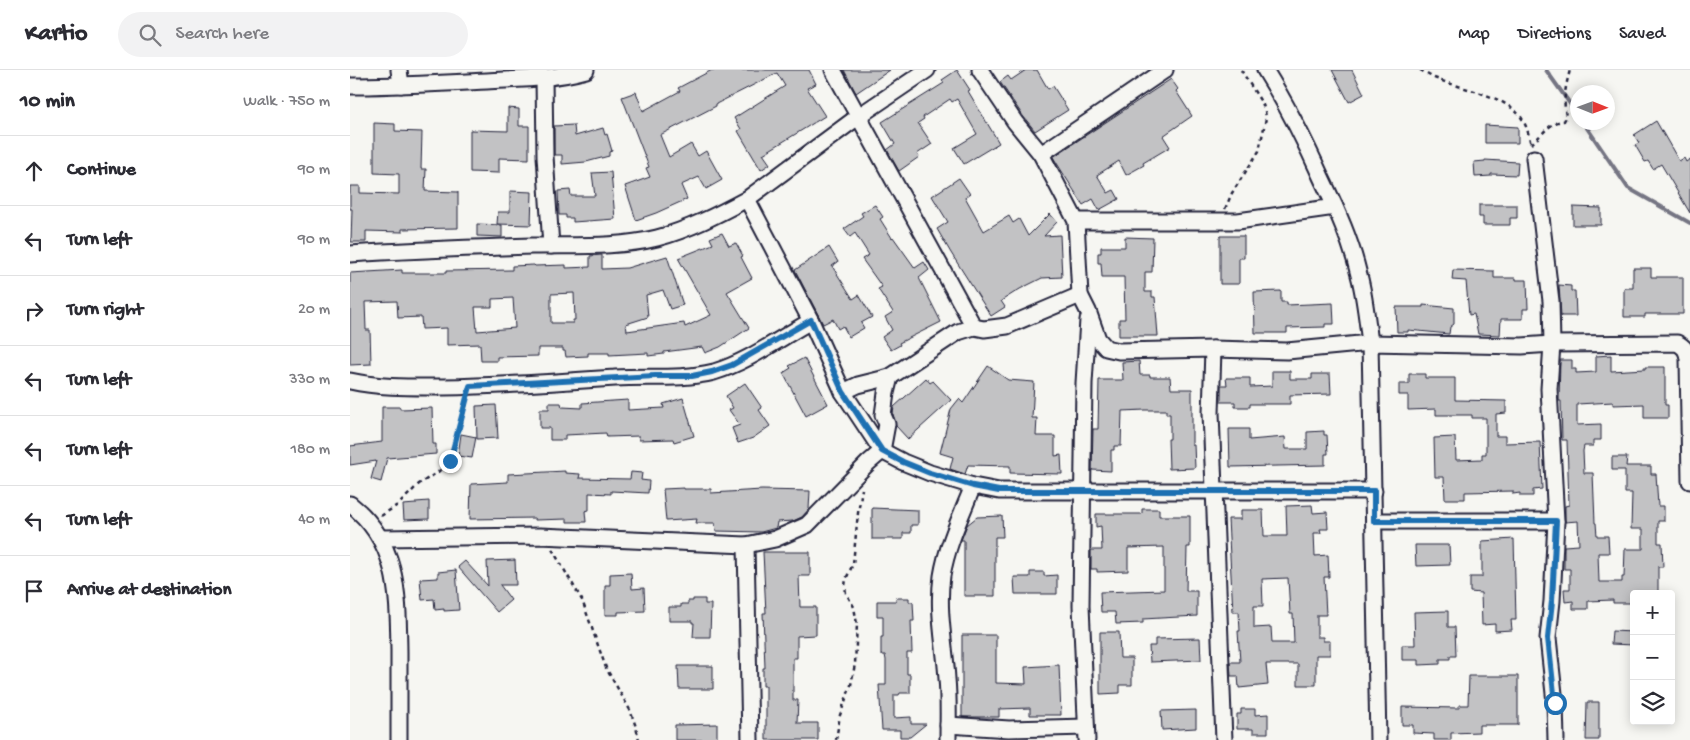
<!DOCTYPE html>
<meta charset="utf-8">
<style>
body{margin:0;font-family:"Gochi Hand",sans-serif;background:#f2f2f3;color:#2b2b33}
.controls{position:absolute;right:15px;bottom:15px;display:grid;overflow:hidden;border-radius:5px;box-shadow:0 2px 12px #0003}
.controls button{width:45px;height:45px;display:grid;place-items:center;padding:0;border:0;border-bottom:1px solid #e1e1e2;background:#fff;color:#2b2b33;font:25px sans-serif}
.compass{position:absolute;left:1220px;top:15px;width:45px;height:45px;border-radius:50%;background:#fff;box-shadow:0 2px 12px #0003;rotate:91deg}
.stop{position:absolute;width:15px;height:15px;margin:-11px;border:4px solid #1f6fb2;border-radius:50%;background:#fff}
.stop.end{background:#1f6fb2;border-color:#fff;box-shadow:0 1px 5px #0008}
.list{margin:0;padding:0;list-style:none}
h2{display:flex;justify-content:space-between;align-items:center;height:65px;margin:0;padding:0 20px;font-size:21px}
h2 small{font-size:16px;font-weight:400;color:#7c7c81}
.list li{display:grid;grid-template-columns:32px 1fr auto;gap:15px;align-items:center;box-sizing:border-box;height:70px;padding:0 20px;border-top:1px solid #e1e1e2}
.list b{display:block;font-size:19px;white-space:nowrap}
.list em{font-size:16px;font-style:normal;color:#7c7c81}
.icon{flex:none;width:28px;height:28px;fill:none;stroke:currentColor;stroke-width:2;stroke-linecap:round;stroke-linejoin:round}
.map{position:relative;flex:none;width:1340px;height:670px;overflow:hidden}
header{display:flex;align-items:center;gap:30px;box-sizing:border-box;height:70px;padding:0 25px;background:#fff;border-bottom:1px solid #e1e1e2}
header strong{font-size:24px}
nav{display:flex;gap:28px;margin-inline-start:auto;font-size:18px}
.search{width:350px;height:45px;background:#f2f2f3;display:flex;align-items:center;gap:12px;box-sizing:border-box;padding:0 18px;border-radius:28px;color:#7c7c81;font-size:19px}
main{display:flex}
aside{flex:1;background:#fff}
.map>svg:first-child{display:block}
</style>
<header>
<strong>Kartio</strong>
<div class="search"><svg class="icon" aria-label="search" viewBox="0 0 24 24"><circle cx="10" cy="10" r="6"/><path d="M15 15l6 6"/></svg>Search here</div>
<nav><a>Map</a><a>Directions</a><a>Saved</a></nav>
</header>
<main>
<aside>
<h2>10 min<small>Walk · 750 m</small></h2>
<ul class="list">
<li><svg class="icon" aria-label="ahead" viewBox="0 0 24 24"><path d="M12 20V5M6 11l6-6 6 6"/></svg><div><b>Continue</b></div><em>90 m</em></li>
<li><svg class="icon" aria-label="left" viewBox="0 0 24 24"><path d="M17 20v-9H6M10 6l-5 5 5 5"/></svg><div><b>Turn left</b></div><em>90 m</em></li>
<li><svg class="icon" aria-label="right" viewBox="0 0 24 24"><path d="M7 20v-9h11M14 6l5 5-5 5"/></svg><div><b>Turn right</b></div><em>20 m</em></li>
<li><svg class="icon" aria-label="left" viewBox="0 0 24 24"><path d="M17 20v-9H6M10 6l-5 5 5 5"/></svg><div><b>Turn left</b></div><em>330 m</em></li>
<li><svg class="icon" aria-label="left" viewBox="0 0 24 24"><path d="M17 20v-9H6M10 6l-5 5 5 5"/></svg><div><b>Turn left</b></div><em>180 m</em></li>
<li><svg class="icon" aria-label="left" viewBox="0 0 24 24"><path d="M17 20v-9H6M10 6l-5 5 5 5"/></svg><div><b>Turn left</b></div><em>40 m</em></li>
<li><svg class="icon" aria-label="arrive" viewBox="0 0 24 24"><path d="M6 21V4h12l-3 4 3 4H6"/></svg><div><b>Arrive at destination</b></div></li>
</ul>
</aside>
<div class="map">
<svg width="1340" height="670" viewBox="0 0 1340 670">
<rect width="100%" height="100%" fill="#f6f6f2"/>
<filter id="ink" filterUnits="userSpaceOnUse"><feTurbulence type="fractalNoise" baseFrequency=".02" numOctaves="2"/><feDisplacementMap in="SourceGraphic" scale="10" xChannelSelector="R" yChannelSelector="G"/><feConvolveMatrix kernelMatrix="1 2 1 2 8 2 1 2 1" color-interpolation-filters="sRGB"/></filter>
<g filter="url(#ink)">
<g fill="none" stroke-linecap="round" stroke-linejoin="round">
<g stroke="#757583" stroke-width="4">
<path d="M1196 0 1228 45"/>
<path d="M1233 52 1278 118 1340 153"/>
</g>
</g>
<g fill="#c2c2c4" stroke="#22223b" fill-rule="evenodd">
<path d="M362 0H459L466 14 457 18 475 46 413 84 420 94 411 100 388 61 391 59 384 48 435 16 427 3 366 34V36L310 65 319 87 341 74 348 86 356 81 372 110 356 119 349 107 331 115 337 129 306 143 286 150 275 116 300 107 296 98 299 97 272 27 286 22 293 41 330 21 328 18Z"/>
<path d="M494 0H540L506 23Z"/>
<path d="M607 0 620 20 618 21 649 73 614 94 604 78 627 64 607 29 602 32 600 29 573 47 574 49 568 53 582 74 567 84 569 87 549 101 537 80 545 74 532 52 594 13 592 10Z"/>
<path d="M676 0H687L698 19 703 16 718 40 685 61 673 46 650 12 658 6 661 10Z"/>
<path d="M982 0H1002L1014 24 999 32Z"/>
<path d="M821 9 828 19 826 21 842 46 813 66 820 77 793 93 794 95 776 105 769 91 747 105 758 123 764 120 769 129 749 140 743 129 733 135 703 87Z"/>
<path d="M158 38 169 39V56H179V89L149 88V103L120 102V60L158 61Z"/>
<path d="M1306 51 1329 91 1334 88 1336 92 1340 89V143L1311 94 1303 99 1298 91 1295 92 1285 75 1289 73 1284 65Z"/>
<path d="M24 53 45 54V61L72 62 71 99H76L75 121 108 122V158L52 159V162L16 161V172H1L2 139H0V116H10V123L49 124V104L24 103Z"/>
<path d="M224 55 225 66 253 58 255 65 257 64 262 81 259 82V86L236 92 212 94V85H204V56Z"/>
<path d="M1135 55 1168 57V73H1135Z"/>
<path d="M1135 90 1168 92 1167 105 1141 104V106L1125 107 1124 92 1135 91Z"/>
<path d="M261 102 265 149 223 152V148H216V145H209L208 121 220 120 221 126H245L242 103Z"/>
<path d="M609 108 620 124 615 127 634 161 659 146 663 153 669 149 678 166 700 144 707 152 694 166 710 165 712 207 692 208 670 219 651 231 655 237 641 246 601 183 587 159 598 152 582 126Z"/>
<path d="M160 121 182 122 181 155 147 154 148 142H160Z"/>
<path d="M525 135 533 147 530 149 542 168 543 167 565 198 574 192 579 200 569 208 591 252 549 273 550 275 541 280 532 267 542 260 535 247 543 242 528 219 532 217 512 189 519 185 505 163 500 167 494 159 513 146 511 143Z"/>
<path d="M1129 135H1167V148H1160V155H1133V147H1129Z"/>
<path d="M1223 137 1251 138V155H1223Z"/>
<path d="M127 154 152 155V167L127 166Z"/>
<path d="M372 163 379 176 386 173 393 186 391 187 402 208 377 222 399 258 370 277 355 283 352 277 314 282V284L298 286V283L259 285V283H238V286L216 287 215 281H213V278H188V286L147 287V291H131L130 274 97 275V258L72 259 71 247 48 248 47 231 15 232 16 260H20L21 294 0 295V203L52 200V203H96V201L162 200V196L184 195 185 196 216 195V198L240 197V186L252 185V199L277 198 317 186 333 235 320 239 313 220 296 225 298 247 276 254 277 261 334 253 335 257 361 245 328 188 363 174 360 168ZM224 223 225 250H223V253H201V224ZM163 228 165 258 127 261 125 237H142V229Z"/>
<path d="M870 166H894V188H889V214H870Z"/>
<path d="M775 167 803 168 802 202H795V222H802V227H805L808 266H769V249H775L774 207H752L751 193H748V183H751V177H775Z"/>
<path d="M479 177 488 192 482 196 503 229 509 225 522 247 511 253 514 258 499 267 493 256 488 259 483 249 473 254 445 200Z"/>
<path d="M1283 198H1301V207H1333V244H1295V247H1274V218H1283Z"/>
<path d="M1103 200 1144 201V208H1166V210H1177L1178 239H1173V249H1151L1150 265 1128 264 1124 244 1119 245 1116 211 1102 210Z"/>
<path d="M1209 215 1221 216V221H1225L1226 246H1211Z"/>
<path d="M931 221V232H937V235L983 233 984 254H975V257L937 258V263H905L904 222Z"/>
<path d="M1073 235 1104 238V254L1100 257 1099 264 1058 260V262H1047L1046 237H1073Z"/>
<path d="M1261 285V301L1295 299V297H1315V335H1318V348H1294V334L1263 335V332L1227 334V355L1251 354V370H1243V376H1234L1233 381 1234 403H1243L1245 453H1246L1247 466H1258L1259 483H1248L1249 512H1272V507H1274L1275 479H1293V459H1281L1282 423H1275V400H1262V387H1277L1276 396H1301V404H1306L1308 436H1314V451H1308V473H1312L1313 497H1308V524H1284V533H1263V530L1238 531V539H1223V531L1215 532 1214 519H1220V499H1214V476L1229 475 1228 451 1215 452V436L1219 435 1217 370H1212L1211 331H1209L1210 290H1222V299H1226V303L1246 302V286Z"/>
<path d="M454 288 478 334 456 346 433 303 441 298 439 296Z"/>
<path d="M789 291 790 305H800V307H820L821 319H842V375H844L845 398 819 399 818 369H820V344H816V340H795L772 341 771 376H764V380H761V401L742 400 743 359H748L749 310H773L772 292Z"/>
<path d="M638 296 658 310 684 312 682 348H687L686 366H705V386L711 385 712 404 660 403V396L618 395 615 404 600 399 603 387 590 383 601 339 609 329 613 333Z"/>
<path d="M922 301H940V309H962V304H980L981 324 940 325V334H900V337H885V332H871V315H877L876 308H900V317L922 316Z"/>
<path d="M1059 304H1075V308H1105V330L1156 331V343L1146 344V366H1155V373L1190 372 1192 419 1183 420V426H1170V423L1163 424V421L1115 422V429H1095L1094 407H1085L1084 368 1105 367 1106 390 1132 389V384H1136V348H1122V345H1086V339L1058 340V325H1049V314H1059Z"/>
<path d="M576 308 580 313 583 311 601 330 558 369 546 356 543 344 544 337Z"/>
<path d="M395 313 412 338 409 340 420 356 403 368 388 373 382 358 390 355 379 340 383 338 376 326Z"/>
<path d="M333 328 344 366 324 372 323 369 289 370V366L257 367 256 363 215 365V370H200V358H190V339H199V333H211L212 337 232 338V333L278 330V340L314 338 313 334Z"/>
<path d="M146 335 148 368 127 369 126 336Z"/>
<path d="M32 337H50V339L82 338 83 374H86V384L37 388 31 412 21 409 26 391 0 395V376L32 372Z"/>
<path d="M879 359H899V370L935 367 936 379H957V362L974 361V365H977L978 384H975V395L880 397Z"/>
<path d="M111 364 126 367 122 388 108 386Z"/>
<path d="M215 401V403L230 404 229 408 280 409 281 402 292 403 291 410 299 411 298 423 261 421V424L239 423V440L235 441 236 452H217V449L185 450V448L120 449 121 414 158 412V404Z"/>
<path d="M334 418V419H361V423L412 420 460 421 459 439 452 447 443 451 427 452 426 458 411 462 366 461 365 453H346L347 449 316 451 313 419Z"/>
<path d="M79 431V449L54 450 53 435 66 434V432Z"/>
<path d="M962 435 963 443 977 442 978 459H970L971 463H964L965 486 978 485 979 507H974L976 545H967V567H973V571H980V585H966V615H948V594H916L918 615 889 618 888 606H881L880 592H890L888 561H890L889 542H883L878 449H891V440H913L914 466H937L936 436ZM938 508 940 544H943L944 573H922L921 557 904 558V536H913L912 509Z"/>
<path d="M522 438 568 440V455H561V463H553V469H522Z"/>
<path d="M792 439H809V446H840V477H837L836 521H847V546L793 549V553L766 554 765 542H751L750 522 814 520V477L778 478V501L747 502V499H741V480H752L751 456 746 457V444H792Z"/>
<path d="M652 446 653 467H645V526H614V470H611L617 455 627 447Z"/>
<path d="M1164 469 1166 550H1161L1162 560 1145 561V554L1132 555 1131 523 1120 522V507H1132V471Z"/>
<path d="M1065 475H1099L1100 495 1066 496Z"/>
<path d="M413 482H460V506H449L450 537H466V565L447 566V588H443V630H448L447 653H468V670H416V616H413V598H415L413 543H416Z"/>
<path d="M165 490 166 515H150L161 530 147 542 108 497 115 491 138 516 137 491Z"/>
<path d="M106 500 109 540 94 541V539L85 540 84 529 72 530 70 509 88 508V502Z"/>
<path d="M680 502H694V506L707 505V524H665L664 507H680Z"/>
<path d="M281 503 282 519 294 518 295 541 268 542V545H255V515H260V504Z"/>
<path d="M546 528H559V532H563L564 551H561L562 583H557V604H560V623H550L549 625H544V648L561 647V654H576L560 667H550V660H532L529 615H536V590L535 585H531V567H533V546H527V531H546Z"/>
<path d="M343 529H355V534H361L360 567H343L344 553H342V551H319V537H331V534H338V531H343Z"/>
<path d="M1098 541V557H1105L1106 586H1100V589H1090V594L1069 595V590H1052V575H1065L1064 542Z"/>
<path d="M1262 561 1284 562V575L1261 574Z"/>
<path d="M750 562H769L770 588H782V615H770V623L750 624Z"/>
<path d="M612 565H646V613L676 614 675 597 709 595 711 645H680V638L649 639V647H612Z"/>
<path d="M850 568 851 590 800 592 799 576H805V569Z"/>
<path d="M328 596H363V619H329Z"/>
<path d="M1119 606H1168V655H1129V662L1101 663V670H1084V664L1063 663V655H1052V637L1109 638V635H1118Z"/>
<path d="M1237 632H1249V670H1236Z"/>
<path d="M891 639H905V645L918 644V663H903V659H887V644H891Z"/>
<path d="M846 640V658L812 660 811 641Z"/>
<path d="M367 654V670H325V655Z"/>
</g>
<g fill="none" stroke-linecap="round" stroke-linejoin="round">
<g stroke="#22223b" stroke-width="19">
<g id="minor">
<path d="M49 0 51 15"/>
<path d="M483 0 624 257"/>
<path d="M630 0 665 52 691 84 726 151 730 225 738 241 748 269 756 278 769 281 863 279 937 281 1020 273 1172 276 1202 274 1327 273C1335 277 1337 281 1338 289L1340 411"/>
<path d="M915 0C937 35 955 71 972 109 987 140 1001 171 1009 205 1015 227 1017 250 1020 273L1028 670"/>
<path d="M194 7 195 86 201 176"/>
<path d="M0 16C46 16 91 13 137 11 170 9 204 9 236 0"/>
<path d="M691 84 815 0"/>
<path d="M1184 88 1201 231 1202 274 1199 319 1206 451 1202 531 1198 568 1205 633 1206 670"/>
<path d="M397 129 461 251 493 322 532 381 553 392 580 403 623 416 649 421H1024"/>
<path d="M726 151H888L985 137"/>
<path d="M0 184C61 180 121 178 182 176 223 175 267 178 307 168 338 160 369 144 397 129L509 46 577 0"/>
<path d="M863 279 861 343 874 670"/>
<path d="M0 311C31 318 63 317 94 317 152 316 208 312 265 308 298 306 332 310 364 302 398 292 430 268 461 251"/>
<path d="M493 322 508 315 540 307 608 262 624 257 634 259 657 256 730 225"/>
<path d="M0 434C49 472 48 525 49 581 49 611 49 640 49 670"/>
<path d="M1024 451H1206"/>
<path d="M31 468 190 466 396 475 425 469 457 455 518 393 532 381 537 354 533 345 536 323 540 307"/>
<path d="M396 475 400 670"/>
<path d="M598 655 659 659 736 657"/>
<path d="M598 670C598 650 599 629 597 609 595 575 587 541 592 506 597 475 611 446 623 416"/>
<path d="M737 670 731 536 734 313 738 250"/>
</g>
</g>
<g stroke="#22223b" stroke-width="2.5" stroke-dasharray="4 4" stroke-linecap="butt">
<path d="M1070 0C1076 3 1081 7 1087 9 1112 19 1154 25 1171 47 1177 56 1179 65 1181 76"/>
<path d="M1181 74C1192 66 1200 51 1214 51L1216 47C1213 28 1215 19 1220 0"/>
<path d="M875 139 882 123 909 81 916 48 915 41 913 35 891 0"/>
<path d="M31 446 49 434 69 414 88 402 100 391 117 330"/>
<path d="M202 479 232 530 256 598 280 640 286 657 289 670"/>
<path d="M486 670 490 645 501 615 505 594 507 554 504 537 496 523 495 516 496 509 503 494 508 443 512 419"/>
</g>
<use href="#minor" stroke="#f6f6f2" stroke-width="15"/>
</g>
</g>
<g fill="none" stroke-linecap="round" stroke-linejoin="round" filter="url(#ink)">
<path stroke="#1f6fb2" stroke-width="6" d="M100 391 120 316 305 306H342L362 302 382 295 461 250 493 322 532 381 553 392 580 403 623 416 649 421H1024V451H1206L1202 531 1198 568 1205 633"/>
</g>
</svg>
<div class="controls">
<button>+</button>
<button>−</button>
<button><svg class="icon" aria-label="layers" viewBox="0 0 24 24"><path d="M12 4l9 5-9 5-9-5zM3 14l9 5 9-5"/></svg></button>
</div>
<svg class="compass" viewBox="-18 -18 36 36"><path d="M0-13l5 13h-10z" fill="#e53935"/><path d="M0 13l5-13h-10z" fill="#7c7c81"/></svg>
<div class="stop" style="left:1205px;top:633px"></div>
<div class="stop end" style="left:100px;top:391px"></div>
</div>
</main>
